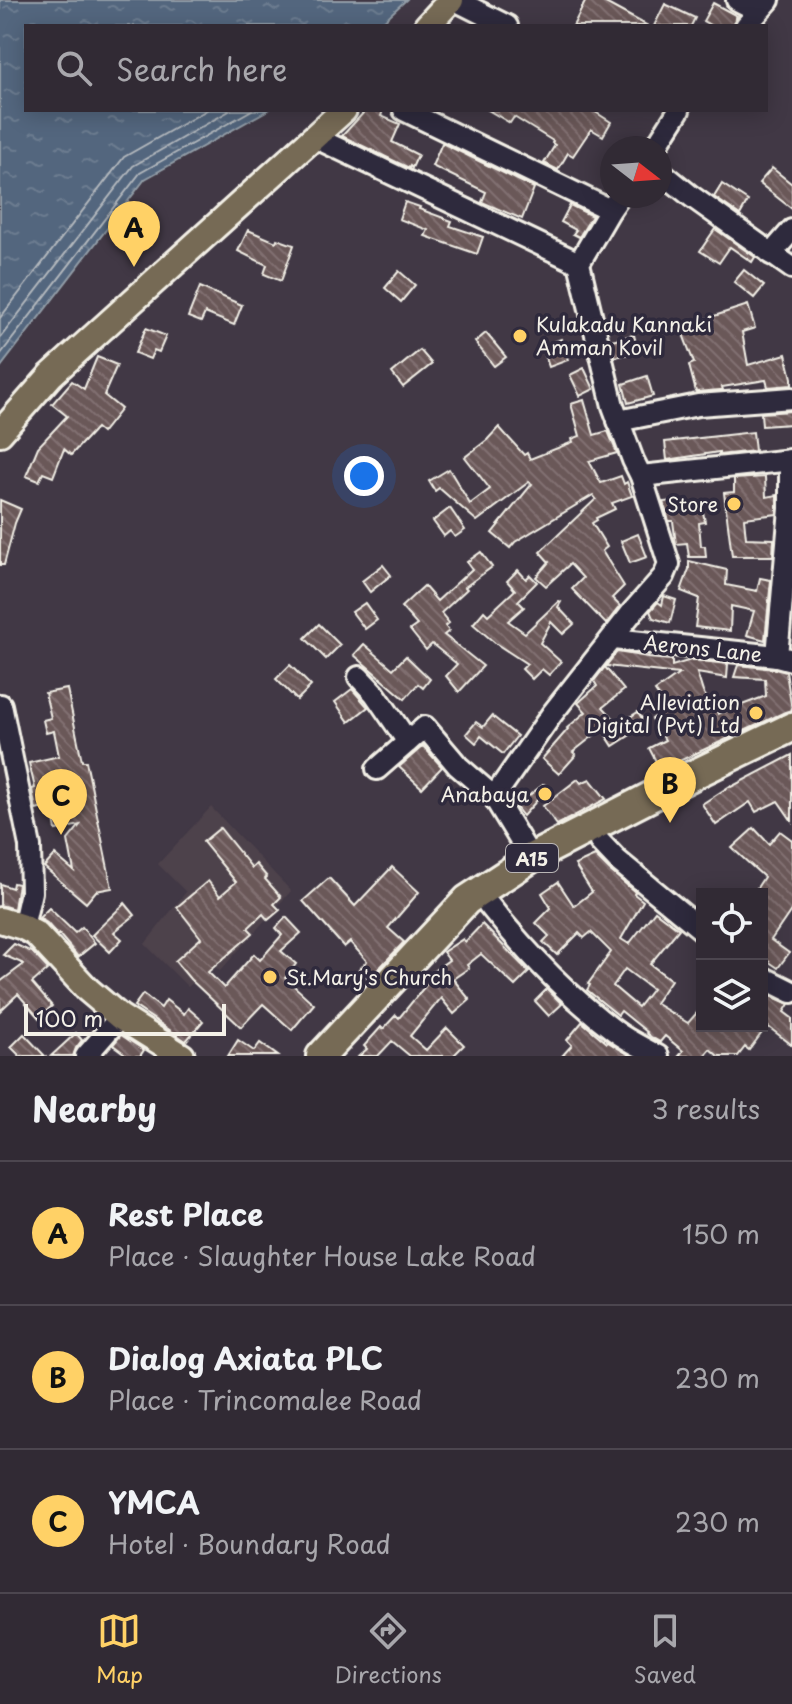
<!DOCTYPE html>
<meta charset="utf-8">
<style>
body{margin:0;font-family:"Playpen Sans",sans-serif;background:#3d3640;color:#f1f3f6}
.controls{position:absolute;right:24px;bottom:24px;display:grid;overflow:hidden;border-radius:0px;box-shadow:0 4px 20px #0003}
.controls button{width:72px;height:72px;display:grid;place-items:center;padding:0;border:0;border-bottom:2px solid #4c464f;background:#312a34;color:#f1f3f6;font:40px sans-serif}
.compass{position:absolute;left:600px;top:136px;width:72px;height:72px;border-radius:50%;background:#312a34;box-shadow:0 4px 20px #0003;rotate:107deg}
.scale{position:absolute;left:24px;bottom:20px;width:202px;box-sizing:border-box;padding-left:8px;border:4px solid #f4f1e8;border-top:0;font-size:22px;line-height:28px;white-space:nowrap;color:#f4f1e8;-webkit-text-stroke:6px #2f2a3d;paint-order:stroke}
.you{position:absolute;left:364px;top:476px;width:28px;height:28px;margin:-20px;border:6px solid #fff;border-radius:50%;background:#1a73e8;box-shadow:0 0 0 12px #1a73e833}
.badge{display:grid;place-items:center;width:52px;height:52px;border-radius:50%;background:#ffd166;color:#111;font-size:26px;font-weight:700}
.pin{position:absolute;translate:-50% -66px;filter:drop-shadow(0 2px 4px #0008)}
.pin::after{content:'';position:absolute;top:42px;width:28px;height:24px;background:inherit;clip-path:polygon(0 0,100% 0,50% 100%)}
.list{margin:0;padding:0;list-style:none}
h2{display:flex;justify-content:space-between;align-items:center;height:104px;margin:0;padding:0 32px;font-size:34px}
h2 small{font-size:26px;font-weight:400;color:#a8a7ac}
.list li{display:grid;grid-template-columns:52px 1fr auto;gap:24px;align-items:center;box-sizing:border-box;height:144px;padding:0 32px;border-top:2px solid #4c464f}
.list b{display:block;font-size:30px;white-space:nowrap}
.list p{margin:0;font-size:26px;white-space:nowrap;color:#a8a7ac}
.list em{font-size:26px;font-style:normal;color:#a8a7ac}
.icon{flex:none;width:44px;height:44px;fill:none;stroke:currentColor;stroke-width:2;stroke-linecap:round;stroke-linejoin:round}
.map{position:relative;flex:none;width:792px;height:1056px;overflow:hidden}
.search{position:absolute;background:#312a34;box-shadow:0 4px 20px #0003;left:24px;right:24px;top:24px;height:88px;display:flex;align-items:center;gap:20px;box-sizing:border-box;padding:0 28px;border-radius:0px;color:#a8a7ac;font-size:30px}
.sheet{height:536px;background:#312a34}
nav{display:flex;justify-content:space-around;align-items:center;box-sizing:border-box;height:112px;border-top:2px solid #4c464f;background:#312a34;font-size:22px;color:#a8a7ac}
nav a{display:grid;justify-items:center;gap:4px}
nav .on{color:#ffd166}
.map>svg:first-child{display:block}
</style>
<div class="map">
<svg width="792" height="1056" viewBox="0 0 792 1056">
<defs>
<pattern id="water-ripples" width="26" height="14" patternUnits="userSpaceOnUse" patternTransform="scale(2)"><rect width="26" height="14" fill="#53667e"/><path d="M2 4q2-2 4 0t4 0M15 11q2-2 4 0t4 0" fill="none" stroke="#6c7c90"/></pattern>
<pattern id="building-back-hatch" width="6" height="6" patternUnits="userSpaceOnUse" patternTransform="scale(2)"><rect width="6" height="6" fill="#6b5859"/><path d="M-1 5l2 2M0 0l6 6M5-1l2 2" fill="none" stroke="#817071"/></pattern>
</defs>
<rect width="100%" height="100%" fill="#413845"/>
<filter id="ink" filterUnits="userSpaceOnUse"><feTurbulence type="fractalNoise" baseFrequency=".0125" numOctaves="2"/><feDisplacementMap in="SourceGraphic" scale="16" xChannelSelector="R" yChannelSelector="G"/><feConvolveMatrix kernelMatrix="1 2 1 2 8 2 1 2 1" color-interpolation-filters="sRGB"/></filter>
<g filter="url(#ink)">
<path fill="#4e424b" d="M211 807 291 891 220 971 213 965 188 987 145 944 186 892 158 864Z"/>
<path fill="url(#water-ripples)" stroke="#939ea8" stroke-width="2" d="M0 0H406L378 26H26V110H268L145 179 0 368Z"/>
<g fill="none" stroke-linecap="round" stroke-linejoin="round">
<g stroke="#b4b9be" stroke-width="2">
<path d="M0 318 124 157 207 110"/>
<path d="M0 338 133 166 231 110"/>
<path d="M0 355 140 173 252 110"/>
</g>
</g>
<g fill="url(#building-back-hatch)" stroke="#f4f1e8" stroke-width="2" fill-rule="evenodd">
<path d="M586 0H600L648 26H573Z"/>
<path d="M713 3 737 16 731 26H712L703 21Z"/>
<path d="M665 4 695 18 691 26H654Z"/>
<path d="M366 110H383L381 116 400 124 392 142 418 155 412 168 410 166 409 168 342 136Z"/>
<path d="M488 110H592L611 122 603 136 591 129 573 156 568 153 558 170 544 163 555 145 552 143 553 141 514 117 510 123Z"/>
<path d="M442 143 534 188 522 219 482 202 486 192 432 166Z"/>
<path d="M772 168 792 184V209L759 183Z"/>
<path d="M722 184 748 201 740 215 714 197Z"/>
<path d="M405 202 420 207 419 209 452 221 450 226 483 237 477 254 425 236 428 230 399 219Z"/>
<path d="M570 205 592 216 579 237 573 234 576 230 561 222Z"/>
<path d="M715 229 755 257 752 262 730 247 719 263 700 251Z"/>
<path d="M248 230 276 242 277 239 294 245 281 281 264 274 267 265 238 251Z"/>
<path d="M744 270 764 286 754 298 734 282Z"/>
<path d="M399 271 415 285 401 302 385 288Z"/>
<path d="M200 287 242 305 234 325 205 313 201 322 188 317Z"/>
<path d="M748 305 755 328 742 332 748 365 786 354 792 378V385L768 387 766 380 722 387 723 390H720L696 392 689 365 694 363 681 329 705 319Z"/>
<path d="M146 328 166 336 159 352 154 350 150 359 135 353Z"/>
<path d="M486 333 506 357 494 366 475 342Z"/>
<path d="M634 335 638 352 615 357 611 340Z"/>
<path d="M561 339 568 360 549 367 542 346Z"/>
<path d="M420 350 432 364 403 387 392 373Z"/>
<path d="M97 357 117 365 104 395 121 409 102 433 96 428 71 455 64 449 53 477 43 473 39 481 26 476 38 447 67 416 52 404 72 381 84 389Z"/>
<path d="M584 368 594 389 580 396 570 375Z"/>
<path d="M647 376 653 396 628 403 623 384Z"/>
<path d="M584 400 594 435 608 431 617 453 589 461 601 483 621 476 624 484 627 482 632 496 612 503 615 509 596 518 597 520 592 523 607 547 602 551 624 586 612 598 620 606 606 624 572 589 583 578 570 564 546 586 536 577 549 562 540 552 596 499 593 495 515 542 510 548 492 533 532 484 529 482 477 521 439 488 435 491 429 481 449 469 470 504 490 489 465 457 487 440 499 427 524 455 527 453 530 459 573 442 572 439 580 436 571 404Z"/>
<path d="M792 411V424L762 426 761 413Z"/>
<path d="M753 432 755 451 719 455V452L667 460 665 442Z"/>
<path d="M765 477 766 497 777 495V514L744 518 746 538 774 539 773 556H732L724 493 734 492V479Z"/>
<path d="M0 500 21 509 15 523 4 565H0Z"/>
<path d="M673 501V507L701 502 705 522 699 523 701 546H705L706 557H689L687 543 676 544 673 521H669L663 502Z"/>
<path d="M450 508 465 530 455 537 450 531 444 536 433 521Z"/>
<path d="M638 534 647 557 630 563 621 541Z"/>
<path d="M481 552 492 567 465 587 467 589 441 613 449 623 445 626 449 631 444 635 483 666 459 692 446 676 457 664 432 644 426 650 410 630 417 625 401 607 424 586 437 601 472 569 467 562Z"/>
<path d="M689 561 727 570 726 585 757 591 760 578 771 580 765 640 747 635 754 611 731 606 730 631 695 627 699 598 681 591 689 569Z"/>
<path d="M383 565 391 575 370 592 362 581Z"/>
<path d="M518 570 526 579 530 575 537 582 518 601 524 607 508 621 525 633 559 601 561 602 558 607 574 624 563 634 551 622 540 643 561 662 549 675 542 669 532 679 522 669 527 664 495 643 473 624 484 611 488 615 515 590 507 581Z"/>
<path d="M664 596 676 600 670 623 653 618 650 611 658 602 662 605Z"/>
<path d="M365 603 377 620 365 629 352 612Z"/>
<path d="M319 624 340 645 326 659 305 638Z"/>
<path d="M364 644 393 669 406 656 430 679 423 688 418 684 405 699 354 655Z"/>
<path d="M617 652 648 657V658L672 660V666L691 660 728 664 727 678 697 673 703 692 713 707 715 706 718 714 766 696 765 679 734 677 738 665 775 669 786 672 792 710 785 712 675 763 673 760 660 769 649 748 665 740 652 719 667 708 655 691 679 674 606 666Z"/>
<path d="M290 665 311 686 297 700 276 679Z"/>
<path d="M605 667 624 690 603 707 619 724 638 712 646 725 613 746 602 729 573 752 576 755 559 774 542 759 568 729 567 728 586 712 578 703 597 686 594 681Z"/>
<path d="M67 689 82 761H86L112 888 96 891 86 903 44 867 55 855 74 871 68 840 80 825 56 830 51 806 36 810 32 789 35 788 29 763 59 756 54 731 46 733 43 720 51 718 45 693Z"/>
<path d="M352 689 368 707 349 722 335 702Z"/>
<path d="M492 716 517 736 503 754 481 736 476 743 466 734 476 722 483 727Z"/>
<path d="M423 746 442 767 422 788 399 767Z"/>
<path d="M792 755V821L778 801 756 812 750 802 716 825 702 804 730 786 731 787Z"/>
<path d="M578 779 581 783 590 779 606 799 557 825 543 806Z"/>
<path d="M544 784 548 788 523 816 515 806Z"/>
<path d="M220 828 252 868 256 864 267 877 265 879 281 897 274 904 280 910 268 920 263 914 248 928 253 933 208 972 224 988 254 954 260 960 282 935 276 928 286 917 301 933 281 951 296 964 285 978 314 1004 292 1030 263 1004 241 1027 190 979 175 961 201 938 177 907 208 881 220 896 236 882 203 842Z"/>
<path d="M754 828 769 844 780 831 792 840V909L771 940 789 953 778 968 762 957V894H753L764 877 732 848Z"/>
<path d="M595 856 609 870 635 892 634 894 643 901 621 939 629 944 655 911 679 929 650 964 671 980 655 1003 688 1023 702 1007V1026H728L735 1031 739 1026H767L749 1050 745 1047 738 1056H718L710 1049 704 1056H679L683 1051 665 1036 660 1042 651 1037 646 1033 647 1032 621 1011 618 1015 587 990 590 985 588 984 611 952 591 932 584 938 579 933 557 955 543 942 549 936 536 923 551 908 542 893 558 882 574 906 592 892 575 865ZM625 969 652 989 638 1007 613 986Z"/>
<path d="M392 867 419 892 388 928 404 942 369 979 359 970 367 961 350 942 344 947 303 901 329 878 355 906Z"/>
<path d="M13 883 18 884 14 909 0 905V884L12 888Z"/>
<path d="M125 903 135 915 114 932 122 939 110 952 92 935Z"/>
<path d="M49 908 75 933 82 927 95 943 78 957 59 934 58 936 47 923 39 918Z"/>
<path d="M482 924 529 972 515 986 481 954 467 965 469 968 453 979 470 1000 454 1014 441 998 410 1036 426 1050 447 1028 464 1045 453 1056H410L392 1041 378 1056H359L367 1049 364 1046 381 1027 383 1029 396 1015 399 1018 426 985 422 979 449 960 443 952 463 939 465 942Z"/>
<path d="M14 944 32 952 48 969 32 983 52 1006 39 1018 18 994 0 1011V982L24 964 3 955Z"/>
<path d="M547 989 562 1004 549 1016 535 1001Z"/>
<path d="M762 992 789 1004 784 1012 792 1018V1045L762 1022Z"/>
<path d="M143 994 161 1008 166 1000 184 1014 188 1008 203 1021 186 1041 134 1006Z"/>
<path d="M582 1022 607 1043 608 1042 631 1056H562L572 1045 567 1040Z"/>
<path d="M76 1033 82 1040 76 1048 73 1056H51Z"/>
<path d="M24 1034 45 1056H20L11 1047Z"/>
<path d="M121 1035 144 1050 140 1056H128L113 1045Z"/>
<path d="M238 1040 254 1051 260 1043 278 1056H228Z"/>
</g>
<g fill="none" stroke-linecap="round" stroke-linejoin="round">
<g stroke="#f4f1e8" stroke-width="26">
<g id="minor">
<path d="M455 0 507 26"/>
<path d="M737 0 758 11"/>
<path d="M746 26 769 0"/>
<path d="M404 110 610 210"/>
<path d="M314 137 579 263"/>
<path d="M655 148 679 110"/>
<path d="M660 171 691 196 792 268"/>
<path d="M771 254 792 230"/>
<path d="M618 421 698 405 792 398"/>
<path d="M641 476 792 460"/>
<path d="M613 639 777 656 792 660"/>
<path d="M777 656 790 509V460"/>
<path d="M359 677 375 694 408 742"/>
<path d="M1 705 30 846 31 892 23 927"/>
<path d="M377 769 425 727 458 766 494 797 531 858"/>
<path d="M494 797 552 714 633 611 664 576 669 564 641 476 633 460 613 406 579 263 610 210 620 196"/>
<path d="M600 842 617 860 702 930"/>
<path d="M488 904C525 951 567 995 615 1031 628 1041 644 1048 658 1056"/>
<path d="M762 977 792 992"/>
<path d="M86 1056 120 1017"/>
</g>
</g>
<g stroke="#f4f1e8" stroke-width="30">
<g id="major">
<path d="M427 26 451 0"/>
<path d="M0 433 51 375 344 110"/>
<path d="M0 920 23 927 36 934 88 990 120 1017 182 1056"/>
</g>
</g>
<g stroke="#f4f1e8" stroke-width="34">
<path id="highway" d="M321 1056 467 900 531 858 697 773 792 727"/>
</g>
<use href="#minor" stroke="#2f2a3d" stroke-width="20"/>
<use href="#major" stroke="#766a54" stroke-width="24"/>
<use href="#highway" stroke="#766a54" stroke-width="28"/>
</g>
</g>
<g fill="#ffd166" stroke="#2f2a3d" stroke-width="3">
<circle cx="520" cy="336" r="8"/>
<circle cx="734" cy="504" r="8"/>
<circle cx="756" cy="713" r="8"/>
<circle cx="545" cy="794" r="8"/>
<circle cx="270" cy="977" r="8"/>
</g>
<g text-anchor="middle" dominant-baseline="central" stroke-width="7" stroke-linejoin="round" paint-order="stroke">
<rect fill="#2f2a3d" stroke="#b9b5b5" stroke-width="2" x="506" y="844" width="52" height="28" rx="6"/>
<g font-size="18" font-weight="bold" fill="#f4f1e8">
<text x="532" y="858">A15</text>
</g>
<g font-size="20" fill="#f4f1e8" stroke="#2f2a3d" text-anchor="end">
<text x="536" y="324" text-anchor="start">Kulakadu Kannaki<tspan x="536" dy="23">Amman Kovil</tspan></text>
<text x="718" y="504">Store</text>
<text x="740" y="702">Alleviation<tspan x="740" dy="23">Digital (Pvt) Ltd</tspan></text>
<text x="529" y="794">Anabaya</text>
<text x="286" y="977" text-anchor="start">St.Mary's Church</text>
</g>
<g font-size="20" fill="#f4f1e8" stroke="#2f2a3d">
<text transform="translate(703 648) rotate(6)">Aerons Lane</text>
</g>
</g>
</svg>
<div class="controls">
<button><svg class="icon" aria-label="locate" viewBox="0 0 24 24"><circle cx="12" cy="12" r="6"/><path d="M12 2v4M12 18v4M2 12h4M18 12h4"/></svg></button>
<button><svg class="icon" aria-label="layers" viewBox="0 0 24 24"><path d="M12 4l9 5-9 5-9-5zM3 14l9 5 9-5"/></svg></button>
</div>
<svg class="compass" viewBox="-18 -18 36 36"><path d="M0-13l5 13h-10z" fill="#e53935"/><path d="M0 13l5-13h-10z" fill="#a8a7ac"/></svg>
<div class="scale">100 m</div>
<div class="you"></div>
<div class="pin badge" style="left:134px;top:267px">A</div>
<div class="pin badge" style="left:670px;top:823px">B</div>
<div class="pin badge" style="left:61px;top:835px">C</div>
<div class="search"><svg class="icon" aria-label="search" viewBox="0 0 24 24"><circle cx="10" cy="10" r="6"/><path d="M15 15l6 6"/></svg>Search here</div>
</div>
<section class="sheet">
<h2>Nearby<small>3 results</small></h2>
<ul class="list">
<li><span class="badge">A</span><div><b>Rest Place</b><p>Place · Slaughter House Lake Road</p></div><em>150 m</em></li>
<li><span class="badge">B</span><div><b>Dialog Axiata PLC</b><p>Place · Trincomalee Road</p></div><em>230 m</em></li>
<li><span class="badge">C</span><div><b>YMCA</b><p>Hotel · Boundary Road</p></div><em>230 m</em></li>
</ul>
</section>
<nav>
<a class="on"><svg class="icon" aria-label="map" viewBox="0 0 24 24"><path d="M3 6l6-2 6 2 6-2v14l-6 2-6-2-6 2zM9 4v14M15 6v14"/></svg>Map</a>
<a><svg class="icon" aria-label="directions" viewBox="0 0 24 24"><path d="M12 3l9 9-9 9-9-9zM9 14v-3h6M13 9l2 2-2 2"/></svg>Directions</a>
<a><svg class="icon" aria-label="saved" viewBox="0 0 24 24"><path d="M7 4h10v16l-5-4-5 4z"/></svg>Saved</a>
</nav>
